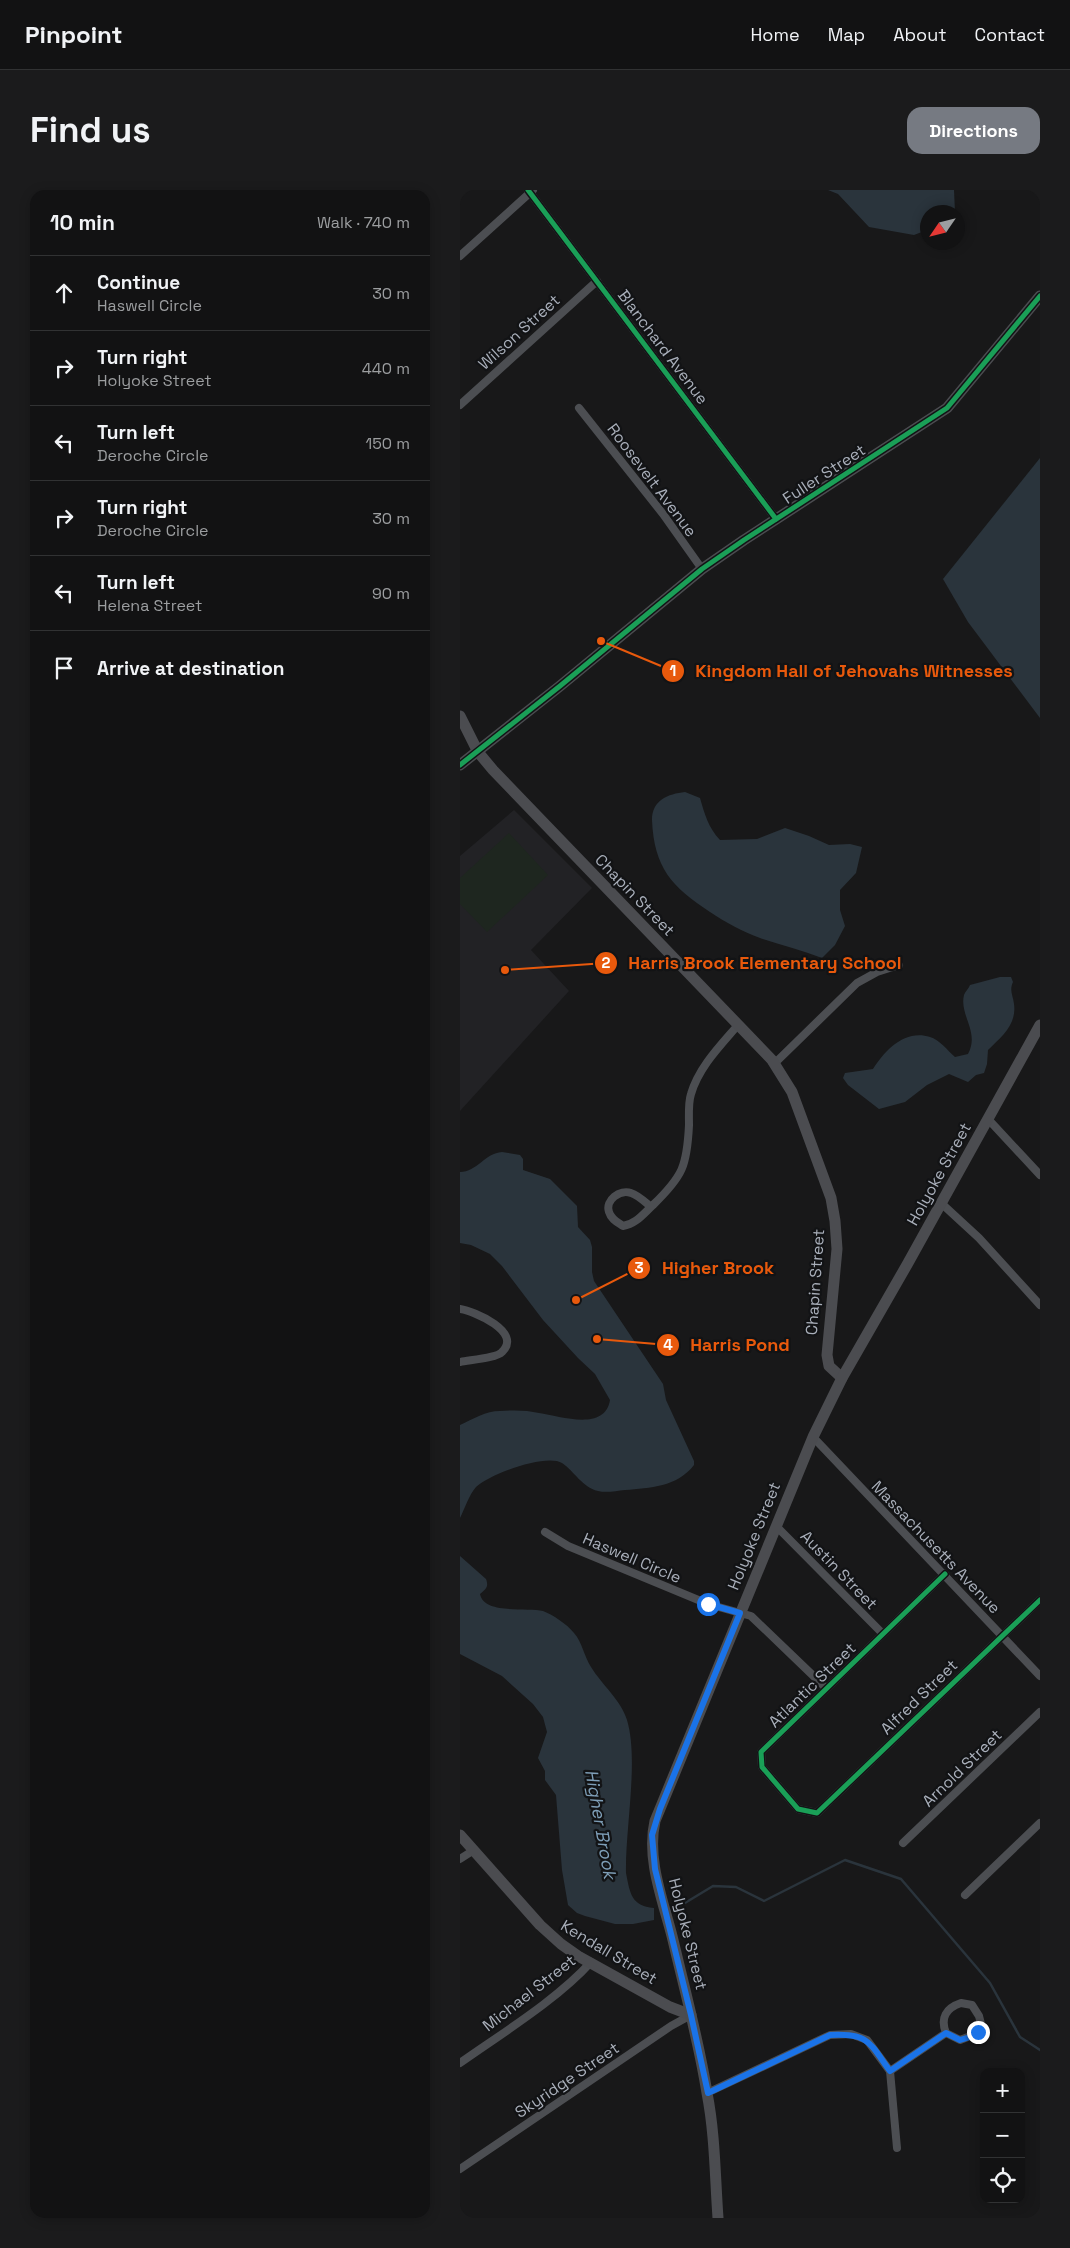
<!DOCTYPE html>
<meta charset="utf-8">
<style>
body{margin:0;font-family:"Space Grotesk",sans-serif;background:#1b1b1c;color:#f1f3f6}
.controls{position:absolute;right:15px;bottom:15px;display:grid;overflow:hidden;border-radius:10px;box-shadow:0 2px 12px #0003}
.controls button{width:45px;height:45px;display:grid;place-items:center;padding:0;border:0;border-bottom:1px solid #313233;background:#121213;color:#f1f3f6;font:25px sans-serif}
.compass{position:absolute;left:460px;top:15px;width:45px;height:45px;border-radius:50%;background:#121213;box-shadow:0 2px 12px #0003;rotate:235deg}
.stop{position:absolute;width:15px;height:15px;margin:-11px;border:4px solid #1a73e8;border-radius:50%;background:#fff}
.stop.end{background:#1a73e8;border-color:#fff;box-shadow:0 1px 5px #0008}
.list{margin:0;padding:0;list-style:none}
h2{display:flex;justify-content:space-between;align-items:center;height:65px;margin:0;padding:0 20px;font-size:21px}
h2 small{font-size:16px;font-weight:400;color:#9c9ea0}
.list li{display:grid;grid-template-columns:32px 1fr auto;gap:15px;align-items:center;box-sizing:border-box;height:75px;padding:0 20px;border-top:1px solid #313233}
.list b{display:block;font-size:19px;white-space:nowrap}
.list p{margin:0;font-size:16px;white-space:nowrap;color:#9c9ea0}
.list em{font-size:16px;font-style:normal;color:#9c9ea0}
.icon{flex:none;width:28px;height:28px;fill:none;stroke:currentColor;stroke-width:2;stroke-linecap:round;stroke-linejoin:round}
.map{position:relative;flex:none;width:580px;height:2028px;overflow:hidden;border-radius:15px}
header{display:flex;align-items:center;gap:30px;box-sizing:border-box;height:70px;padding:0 25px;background:#121213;border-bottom:1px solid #313233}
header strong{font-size:24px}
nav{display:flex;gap:28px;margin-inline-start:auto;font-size:18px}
.intro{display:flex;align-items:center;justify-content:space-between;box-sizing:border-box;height:120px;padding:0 30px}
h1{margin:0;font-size:35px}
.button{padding:12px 22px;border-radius:15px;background:#767a82;color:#fff;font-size:18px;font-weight:700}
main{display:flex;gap:30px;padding:0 30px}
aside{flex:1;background:#121213;border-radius:15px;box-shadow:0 2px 12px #0003}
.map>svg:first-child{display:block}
</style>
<header>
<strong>Pinpoint</strong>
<nav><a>Home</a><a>Map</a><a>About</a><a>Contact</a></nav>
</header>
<div class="intro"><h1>Find us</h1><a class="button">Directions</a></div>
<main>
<aside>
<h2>10 min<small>Walk · 740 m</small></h2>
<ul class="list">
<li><svg class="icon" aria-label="ahead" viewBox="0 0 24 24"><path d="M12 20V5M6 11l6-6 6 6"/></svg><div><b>Continue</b><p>Haswell Circle</p></div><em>30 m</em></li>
<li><svg class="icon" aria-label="right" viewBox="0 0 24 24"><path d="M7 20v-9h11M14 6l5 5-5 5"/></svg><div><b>Turn right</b><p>Holyoke Street</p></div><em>440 m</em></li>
<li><svg class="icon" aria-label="left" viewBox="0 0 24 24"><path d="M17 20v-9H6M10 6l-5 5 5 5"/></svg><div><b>Turn left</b><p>Deroche Circle</p></div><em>150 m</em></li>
<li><svg class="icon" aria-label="right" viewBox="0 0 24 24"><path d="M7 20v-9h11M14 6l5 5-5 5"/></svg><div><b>Turn right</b><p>Deroche Circle</p></div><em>30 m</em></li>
<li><svg class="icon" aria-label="left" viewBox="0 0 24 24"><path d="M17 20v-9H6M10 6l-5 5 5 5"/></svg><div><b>Turn left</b><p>Helena Street</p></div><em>90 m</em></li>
<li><svg class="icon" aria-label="arrive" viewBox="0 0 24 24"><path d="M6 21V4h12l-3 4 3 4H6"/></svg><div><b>Arrive at destination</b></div></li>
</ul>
</aside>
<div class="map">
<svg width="580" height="2028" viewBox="0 0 580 2028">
<rect width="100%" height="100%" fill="#181819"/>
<path fill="#222225" d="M54 620 132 698 71 760 109 801 0 921V666Z"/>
<path fill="#1e261f" d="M49 643 88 685 27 742 0 714V688Z"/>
<g fill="#2a343c">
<path d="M368 0H494L495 22H468L467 40 454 45 409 37 378 4Z"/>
<path d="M580 268V528L508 432 483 389Z"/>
<path d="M225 602 240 608C245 625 248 637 260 650L297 649 325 638 349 646 369 655 390 654 402 657 396 683 380 700V720L385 736 375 755 362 768C342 760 321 755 300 748 283 742 265 732 250 722 212 697 194 678 192 630 192 610 208 604 225 602Z"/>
<path d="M540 787H551L553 792C549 801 553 805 554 814 557 835 541 847 528 860L527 874 524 883 516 885 508 892 489 884 467 895 445 912 419 919 388 895 383 888 385 883 413 879C425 860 445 839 470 847 479 849 488 861 495 867L508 864C520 842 499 825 504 805 505 802 509 798 510 795Z"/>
<path d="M42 962 60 965 63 969V980L90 989 117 1016 118 1037 130 1050 132 1057V1082L134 1091 203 1194 206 1210 234 1271V1275C217 1297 190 1298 165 1300 156 1301 146 1303 138 1301 122 1297 115 1282 102 1273 87 1263 29 1284 16 1297 9 1305 5 1318 0 1328V1235C13 1229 26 1221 40 1221 53 1220 67 1220 79 1223 100 1226 145 1242 150 1210L135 1184 118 1168 83 1130 42 1076 30 1064 11 1055 0 1053V982C17 982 25 963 42 962Z"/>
<path d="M0 1366 26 1389C29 1397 26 1399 20 1404 24 1425 68 1417 83 1421 93 1425 107 1434 114 1443 122 1452 124 1466 131 1477 142 1495 161 1510 167 1530 179 1570 165 1639 166 1683 170 1703 171 1716 194 1718V1730L173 1734H155L125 1726 117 1723 108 1715 102 1680 96 1605 85 1590V1581L78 1568 87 1542 83 1527 73 1514 42 1486 0 1464Z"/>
</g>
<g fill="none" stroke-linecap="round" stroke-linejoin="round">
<path stroke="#2a343c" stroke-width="2.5" d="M209 1720 215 1719 253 1696 276 1697 304 1711 385 1670 441 1689 530 1793 560 1847 580 1860"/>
<g stroke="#4c4e52" stroke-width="8">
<path d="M68 0 316 329"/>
<path d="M0 66 73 0"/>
<path d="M0 215 137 91"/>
<path d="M119 218 203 324 242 379"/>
<path d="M314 874 397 793 417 782 439 775"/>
<path d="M528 929 580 985"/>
<path d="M481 1013 519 1048 580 1115"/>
<path d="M191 1017C185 1012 178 1005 171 1003 160 999 145 1010 149 1022 151 1029 157 1032 163 1036 176 1034 183 1024 193 1015 223 986 227 976 229 935 229 925 228 913 231 904 239 877 260 856 278 835"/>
<path d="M0 1119C14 1121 63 1142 42 1162 37 1168 9 1170 0 1172"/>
<path d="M353 1247 580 1486"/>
<path d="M316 1336 422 1443"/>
<path d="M85 1342 108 1356 248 1414 291 1426 366 1498"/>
<path d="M485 1384 301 1562 302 1577 338 1619 357 1623 580 1410"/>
<path d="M443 1653 580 1522"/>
<path d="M0 1669 14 1660"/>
<path d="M505 1705 580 1633"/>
<path d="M0 1873C41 1844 98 1809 131 1772"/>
<path d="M430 1881 486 1843 500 1850 513 1845 520 1839 521 1834 519 1826 512 1815 501 1813C486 1818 480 1828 486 1843"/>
<path d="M247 1903 370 1845 391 1844 407 1850 430 1881 437 1958"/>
<path d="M0 1979 211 1836 231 1825"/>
</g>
<g stroke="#4b4c50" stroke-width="11">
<path d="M0 526 18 562 33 580 312 870 332 902 371 1008 375 1031 377 1059 367 1165 369 1176 382 1188"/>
<path d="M0 575 100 496 242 379 284 350 487 218 580 106"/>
<path d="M0 1645 80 1735 101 1754 118 1766 210 1817 231 1825"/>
<path d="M258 2028C255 1986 255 1944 247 1903 239 1852 225 1801 213 1750 204 1713 186 1670 195 1631L353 1247 382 1188 448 1073 580 835"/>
</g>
<g stroke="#121315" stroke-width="8">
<g id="cycleway">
<path d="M68 0 316 329"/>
<path d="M0 575 100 496 242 379 284 350 487 218 580 106"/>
<path d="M485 1384 301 1562 302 1577 338 1619 357 1623 580 1410"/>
</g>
</g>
<use href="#cycleway" stroke="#1a9f57" stroke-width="5"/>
</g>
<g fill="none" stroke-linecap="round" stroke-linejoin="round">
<path stroke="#1a73e8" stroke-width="6" d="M248 1414 280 1423 200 1619 192 1645 195 1679 231 1825 248 1903 370 1845C409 1843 409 1852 430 1881L486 1843 500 1850 510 1847 518 1842"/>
</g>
<g text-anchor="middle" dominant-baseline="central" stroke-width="4.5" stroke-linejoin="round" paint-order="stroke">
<g font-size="16" fill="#a9afba" stroke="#121315">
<text transform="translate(59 142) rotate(-42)">Wilson Street</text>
<text transform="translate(203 157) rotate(53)">Blanchard Avenue</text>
<text transform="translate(364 284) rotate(-33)">Fuller Street</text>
<text transform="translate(192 290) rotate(53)">Roosevelt Avenue</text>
<text transform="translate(175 705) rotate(46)">Chapin Street</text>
<text transform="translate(479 984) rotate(-61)">Holyoke Street</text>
<text transform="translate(355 1092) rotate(-86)">Chapin Street</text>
<text transform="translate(294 1346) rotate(-68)">Holyoke Street</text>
<text transform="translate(476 1357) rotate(46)">Massachusetts Avenue</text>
<text transform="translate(172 1368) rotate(23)">Haswell Circle</text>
<text transform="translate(379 1380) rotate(46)">Austin Street</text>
<text transform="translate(352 1495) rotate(-44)">Atlantic Street</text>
<text transform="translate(459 1507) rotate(-44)">Alfred Street</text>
<text transform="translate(502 1578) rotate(-44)">Arnold Street</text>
<text transform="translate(228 1744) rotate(76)">Holyoke Street</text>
<text transform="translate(149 1762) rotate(31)">Kendall Street</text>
<text transform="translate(69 1803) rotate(-38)">Michael Street</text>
<text transform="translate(107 1890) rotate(-34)">Skyridge Street</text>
</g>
<g font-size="18" font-style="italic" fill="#7e9eb7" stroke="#121315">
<text transform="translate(141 1634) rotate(80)">Higher Brook</text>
</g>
</g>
<path fill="none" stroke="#e8590c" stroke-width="2" d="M141 451L213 481M45 780L146 773M116 1110L179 1078M137 1149L208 1155"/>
<g fill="#e8590c" stroke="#121315" stroke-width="2">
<circle cx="141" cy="451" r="5"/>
<circle cx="45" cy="780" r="5"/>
<circle cx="116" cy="1110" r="5"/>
<circle cx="137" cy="1149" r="5"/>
<circle cx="213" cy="481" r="12"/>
<circle cx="146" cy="773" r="12"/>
<circle cx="179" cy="1078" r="12"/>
<circle cx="208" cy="1155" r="12"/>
</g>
<g font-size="15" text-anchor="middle" font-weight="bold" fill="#fff">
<text x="213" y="486">1</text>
<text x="146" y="778">2</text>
<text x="179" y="1083">3</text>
<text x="208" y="1160">4</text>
</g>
<g font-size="18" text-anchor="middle" font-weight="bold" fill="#e8590c" stroke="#121315" stroke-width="4.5" stroke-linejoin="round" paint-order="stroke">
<text x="394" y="487">Kingdom Hall of Jehovahs Witnesses</text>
<text x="305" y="779">Harris Brook Elementary School</text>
<text x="258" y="1084">Higher Brook</text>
<text x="280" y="1161">Harris Pond</text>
</g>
</svg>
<div class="controls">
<button>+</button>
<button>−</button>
<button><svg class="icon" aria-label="locate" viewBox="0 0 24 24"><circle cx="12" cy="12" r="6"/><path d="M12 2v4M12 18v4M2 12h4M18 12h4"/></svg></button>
</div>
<svg class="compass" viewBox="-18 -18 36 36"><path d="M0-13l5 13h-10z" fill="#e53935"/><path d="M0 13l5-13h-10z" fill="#9c9ea0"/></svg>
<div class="stop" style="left:248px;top:1414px"></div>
<div class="stop end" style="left:518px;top:1842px"></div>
</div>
</main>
